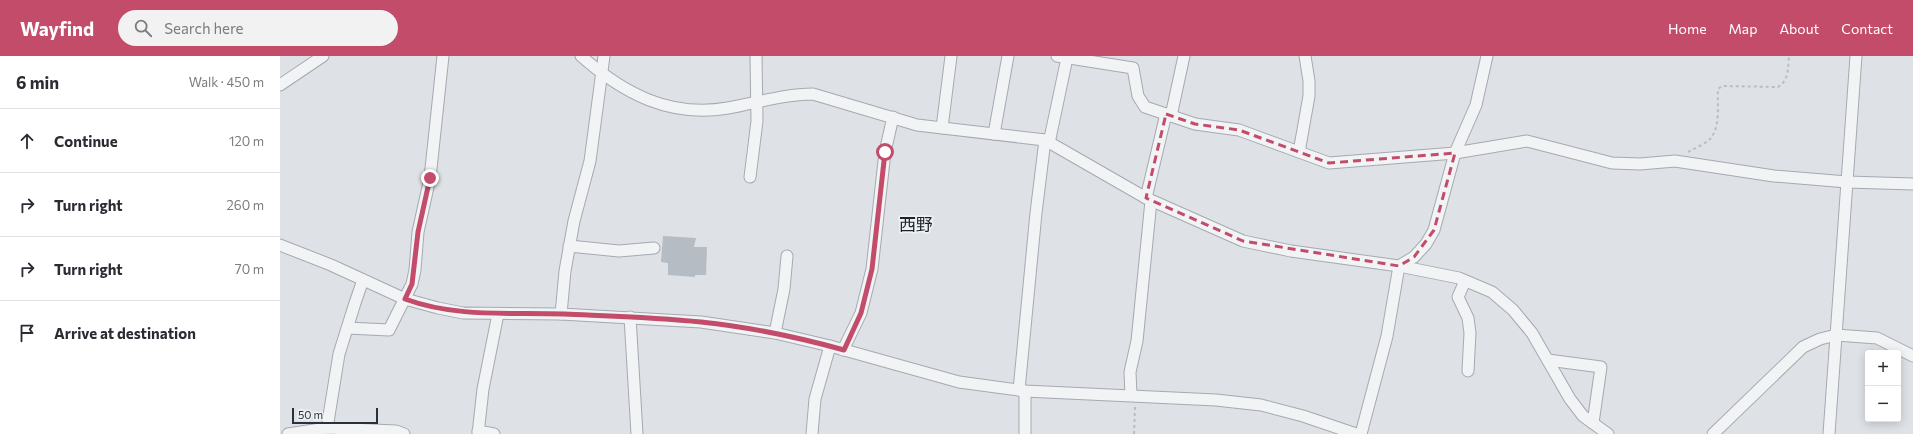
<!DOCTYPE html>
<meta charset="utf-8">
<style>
body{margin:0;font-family:Commissioner,"Noto Sans JP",sans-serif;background:#f2f2f3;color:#2b2b33}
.controls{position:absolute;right:12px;bottom:12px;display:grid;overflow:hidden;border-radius:4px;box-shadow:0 2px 10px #0003}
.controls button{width:36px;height:36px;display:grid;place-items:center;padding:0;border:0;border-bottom:1px solid #e1e1e2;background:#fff;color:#2b2b33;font:20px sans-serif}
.scale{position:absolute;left:12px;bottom:10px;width:86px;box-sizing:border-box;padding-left:4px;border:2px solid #29323c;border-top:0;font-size:11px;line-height:14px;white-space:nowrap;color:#29323c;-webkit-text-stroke:3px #edf1f4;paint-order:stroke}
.stop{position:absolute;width:12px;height:12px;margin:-9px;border:3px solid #c24c6a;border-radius:50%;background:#fff}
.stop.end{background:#c24c6a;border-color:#fff;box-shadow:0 1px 4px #0008}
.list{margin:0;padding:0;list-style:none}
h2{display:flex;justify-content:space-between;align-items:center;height:52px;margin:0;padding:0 16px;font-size:17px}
h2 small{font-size:13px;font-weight:400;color:#7c7c81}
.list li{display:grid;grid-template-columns:26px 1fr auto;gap:12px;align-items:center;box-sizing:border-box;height:64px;padding:0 16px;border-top:1px solid #e1e1e2}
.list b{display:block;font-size:15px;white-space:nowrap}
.list em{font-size:13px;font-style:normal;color:#7c7c81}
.icon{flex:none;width:22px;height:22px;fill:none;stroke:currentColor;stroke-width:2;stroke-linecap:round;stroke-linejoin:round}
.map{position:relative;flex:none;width:1633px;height:378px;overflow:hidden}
header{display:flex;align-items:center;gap:24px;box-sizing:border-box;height:56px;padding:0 20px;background:#c24c6a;color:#fff}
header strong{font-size:19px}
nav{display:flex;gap:22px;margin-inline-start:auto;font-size:14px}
.search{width:280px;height:36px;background:#f2f2f3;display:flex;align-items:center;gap:10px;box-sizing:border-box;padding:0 14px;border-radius:22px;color:#7c7c81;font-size:15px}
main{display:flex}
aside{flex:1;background:#fff}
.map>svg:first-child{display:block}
</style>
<header>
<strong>Wayfind</strong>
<div class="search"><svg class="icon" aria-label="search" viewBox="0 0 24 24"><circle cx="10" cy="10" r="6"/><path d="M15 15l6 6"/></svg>Search here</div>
<nav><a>Home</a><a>Map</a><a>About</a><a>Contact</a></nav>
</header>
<main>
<aside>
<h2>6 min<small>Walk · 450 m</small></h2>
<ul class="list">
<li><svg class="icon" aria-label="ahead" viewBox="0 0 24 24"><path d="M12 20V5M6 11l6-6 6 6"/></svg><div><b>Continue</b></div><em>120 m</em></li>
<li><svg class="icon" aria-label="right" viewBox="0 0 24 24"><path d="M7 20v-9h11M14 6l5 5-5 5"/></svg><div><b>Turn right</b></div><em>260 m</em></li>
<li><svg class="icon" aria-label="right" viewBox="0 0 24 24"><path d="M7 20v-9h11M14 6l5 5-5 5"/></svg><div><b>Turn right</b></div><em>70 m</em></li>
<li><svg class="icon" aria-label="arrive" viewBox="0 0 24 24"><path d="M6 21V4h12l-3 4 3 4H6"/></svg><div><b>Arrive at destination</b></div></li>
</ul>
</aside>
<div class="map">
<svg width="1633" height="378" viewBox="0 0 1633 378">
<rect width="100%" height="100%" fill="#dee2e6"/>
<path fill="#b6bcc3" d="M383 180 416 182 414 191H427L426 219H415V221L388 219V207L381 206Z"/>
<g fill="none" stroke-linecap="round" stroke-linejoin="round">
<g stroke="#a4aab0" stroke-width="13">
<g id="minor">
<path d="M301 0C344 38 390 62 448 52 477 47 504 38 533 38L637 69 765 84 866 142 963 185 1011 195 1119 210 1179 222 1212 236 1233 254 1252 277 1290 343 1303 360 1328 378"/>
<path d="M777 0 853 12 858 40 865 51 915 68 959 74 1049 107 1175 97 1247 85 1332 107 1360 108 1395 105 1494 120 1567 126 1633 128"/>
<path d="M0 29 43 0"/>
<path d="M891 60 904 0"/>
<path d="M662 72 671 0"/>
<path d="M714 78 728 0"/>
<path d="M769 87 787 2"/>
<path d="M1019 96 1029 40V25L1025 0"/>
<path d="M470 121 477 65 476 0"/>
<path d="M866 142 886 58"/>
<path d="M0 189 51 209 125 243 158 252 183 257 281 258 421 266 495 277 550 290 679 326 745 335 936 344 981 349 1023 360 1076 378"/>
<path d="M289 190 339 195 374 192"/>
<path d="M1185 225 1178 241 1188 262 1190 277 1188 315"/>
<path d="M281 258 285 215 294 165 310 105 324 0"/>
<path d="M350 261 357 378"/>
<path d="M67 272 109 274 132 228 135 214 138 176 150 122 163 0"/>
<path d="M495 277 504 233 507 200"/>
<path d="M563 294 581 257 592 213 605 96 613 61"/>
<path d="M1268 304 1321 311 1313 367"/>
<path d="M739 334 756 157 765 84"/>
<path d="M745 335V378"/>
<path d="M851 339 850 316 857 285 871 145"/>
<path d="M47 372 59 298 75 247 83 224"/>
<path d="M198 375 214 378"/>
<path d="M8 378 47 372 116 375 124 378"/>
<path d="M198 378 203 333 218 258"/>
<path d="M532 378 535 343 550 290"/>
<path d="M1081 378 1107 280 1119 210 1134 201 1146 188 1154 174 1175 97 1196 49 1207 0"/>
<path d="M1433 378 1523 291 1540 283 1556 279 1597 282 1633 300"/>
<path d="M1549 378 1576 0"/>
</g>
</g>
<g stroke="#b9bdc1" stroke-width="2" stroke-dasharray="3 3" stroke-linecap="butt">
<path d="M1408 96C1415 92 1425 88 1430 83 1441 71 1437 47 1438 33L1442 30 1498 31C1509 25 1508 11 1509 0"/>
<path d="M854 378 855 351"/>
</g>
<use href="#minor" stroke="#f1f3f5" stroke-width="11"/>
</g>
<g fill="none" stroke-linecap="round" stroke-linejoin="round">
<path stroke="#c24c6a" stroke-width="5" d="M150 122 138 176 132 228 125 243C177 262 230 256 284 258 329 260 375 261 421 266 469 271 517 281 564 294L581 257 592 213 605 96"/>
</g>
<path fill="none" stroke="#c24c6a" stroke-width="3" stroke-dasharray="8 5" stroke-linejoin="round" d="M886 58 915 68 959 74 1049 107 1175 97 1154 174 1134 201 1119 210 963 185 866 142Z"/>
<g text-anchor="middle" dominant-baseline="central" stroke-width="3.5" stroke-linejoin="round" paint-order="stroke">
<g font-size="17" fill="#1b232d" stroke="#edf1f4">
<text x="636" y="168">西野</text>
</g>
</g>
</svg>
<div class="controls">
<button>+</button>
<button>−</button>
</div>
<div class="scale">50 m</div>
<div class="stop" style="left:605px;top:96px"></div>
<div class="stop end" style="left:150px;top:122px"></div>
</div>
</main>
